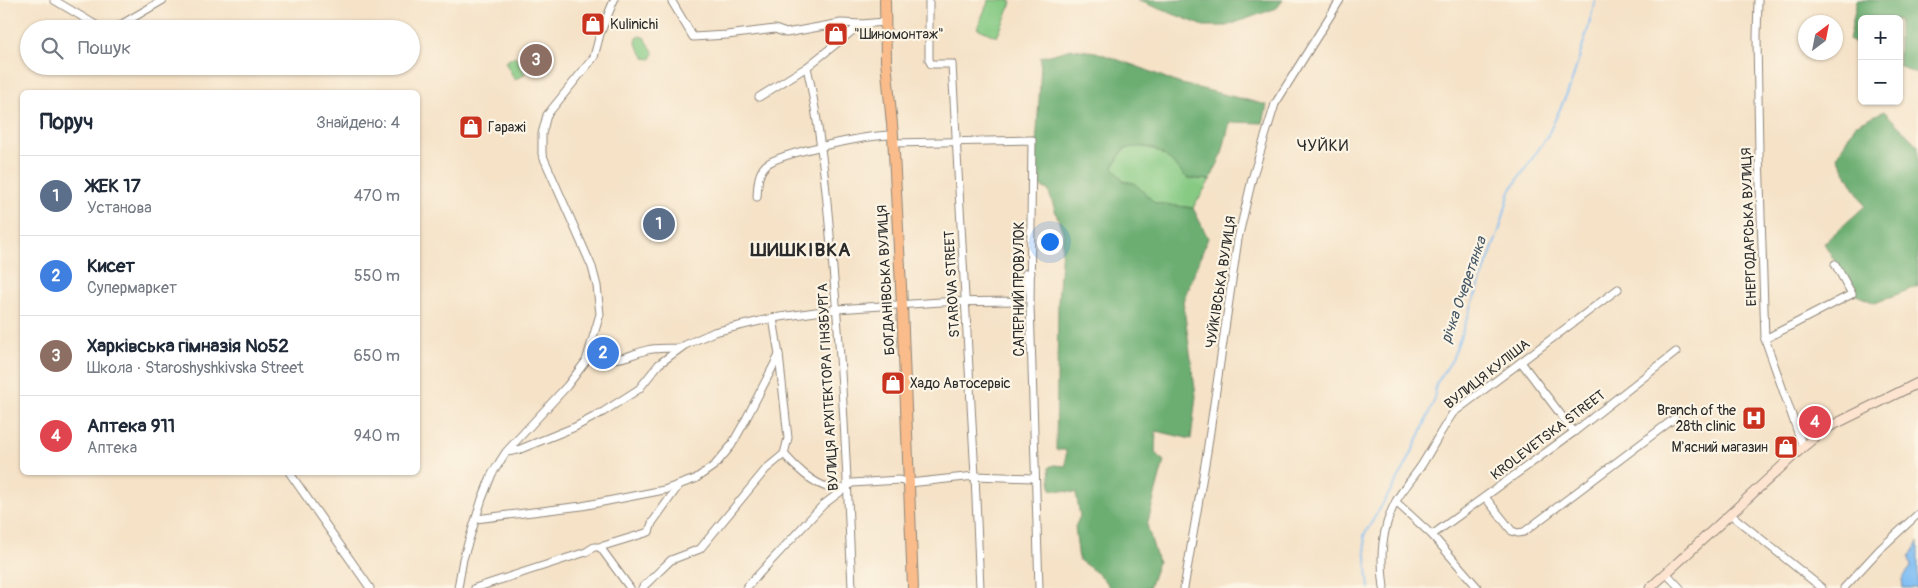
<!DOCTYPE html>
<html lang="uk">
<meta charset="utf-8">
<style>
body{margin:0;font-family:Pangolin,sans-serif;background:#f6f6f7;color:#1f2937}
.controls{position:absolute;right:15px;top:15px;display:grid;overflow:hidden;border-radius:8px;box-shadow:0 1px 4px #0004}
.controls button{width:45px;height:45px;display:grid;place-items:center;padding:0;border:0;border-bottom:1px solid #e0e1e3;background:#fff;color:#1f2937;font:25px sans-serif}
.compass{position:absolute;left:1798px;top:15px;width:45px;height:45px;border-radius:50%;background:#fff;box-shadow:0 1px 4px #0004;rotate:32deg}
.you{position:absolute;left:1049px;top:241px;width:18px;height:18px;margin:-12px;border:4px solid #fff;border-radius:50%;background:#1a73e8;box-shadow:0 0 0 8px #1a73e833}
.badge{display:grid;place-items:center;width:32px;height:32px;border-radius:50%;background:#0f766e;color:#fff;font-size:16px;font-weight:700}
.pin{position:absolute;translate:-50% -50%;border:2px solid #fff;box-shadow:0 1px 5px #0006}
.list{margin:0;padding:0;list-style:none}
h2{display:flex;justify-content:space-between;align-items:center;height:65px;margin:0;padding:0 20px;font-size:21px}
h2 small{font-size:16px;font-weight:400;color:#747a83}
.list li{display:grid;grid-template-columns:32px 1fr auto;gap:15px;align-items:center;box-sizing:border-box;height:80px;padding:0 20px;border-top:1px solid #e0e1e3}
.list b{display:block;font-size:19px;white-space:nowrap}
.list p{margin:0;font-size:16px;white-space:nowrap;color:#747a83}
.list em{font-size:16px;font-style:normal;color:#747a83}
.icon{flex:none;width:28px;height:28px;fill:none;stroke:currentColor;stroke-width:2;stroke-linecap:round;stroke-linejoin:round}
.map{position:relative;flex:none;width:1918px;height:588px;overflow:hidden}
.search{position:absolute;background:#fff;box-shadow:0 1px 4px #0004;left:20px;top:20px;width:400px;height:55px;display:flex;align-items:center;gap:12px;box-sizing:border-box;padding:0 18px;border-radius:28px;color:#747a83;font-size:19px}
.panel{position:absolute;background:#fff;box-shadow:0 1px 4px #0004;left:20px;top:90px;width:400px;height:385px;border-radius:8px}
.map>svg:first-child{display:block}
</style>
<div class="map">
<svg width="1918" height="588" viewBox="0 0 1918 588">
<rect width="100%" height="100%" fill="#fcf5e5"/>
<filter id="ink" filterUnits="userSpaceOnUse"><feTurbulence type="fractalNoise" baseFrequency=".02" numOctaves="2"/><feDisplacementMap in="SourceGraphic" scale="10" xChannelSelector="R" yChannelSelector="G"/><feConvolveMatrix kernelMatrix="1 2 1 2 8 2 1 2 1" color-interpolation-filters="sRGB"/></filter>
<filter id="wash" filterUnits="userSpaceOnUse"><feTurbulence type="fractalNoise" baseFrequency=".0096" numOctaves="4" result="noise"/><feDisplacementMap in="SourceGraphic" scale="20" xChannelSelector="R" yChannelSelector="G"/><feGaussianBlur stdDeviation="1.12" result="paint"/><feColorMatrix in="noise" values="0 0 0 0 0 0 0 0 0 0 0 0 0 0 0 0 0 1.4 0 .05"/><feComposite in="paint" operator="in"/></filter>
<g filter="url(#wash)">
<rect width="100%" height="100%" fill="#f5e2c7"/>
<g fill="#86ca84" stroke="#587a58">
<path d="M989 0H1008L1012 2 997 37 977 28Z"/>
<path d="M640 36 645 38 654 53 651 59 645 58 636 44 637 38Z"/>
<path d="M515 56 525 74 515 80 505 62Z"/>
<path d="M1139 146 1161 151 1187 178 1210 180 1193 208 1155 203 1134 183 1123 181 1113 167 1124 149Z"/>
</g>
<g fill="#6cae72" stroke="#4c6c4e">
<path d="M1137 0H1283L1277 8 1226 26H1204Z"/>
<path d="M1857 0H1918V75L1899 65V19H1862V47L1849 40Z"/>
<path d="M1072 49 1096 52 1144 69 1178 83 1267 105 1263 123 1230 122 1221 157 1210 180 1187 178C1165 156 1158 141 1124 149L1113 167 1123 181 1134 183 1155 203 1193 208 1208 238 1183 301 1196 396 1191 439 1156 431 1155 453 1164 461 1147 525 1158 562 1149 588H1110L1100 575 1079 560 1075 527 1080 516 1076 493 1051 489 1049 467 1054 465 1066 466V450H1056L1058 303 1063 233 1048 190 1035 184C1035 141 1040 100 1041 57Z"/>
<path d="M1884 111 1918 146V286L1875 303 1854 294 1824 243 1865 206 1837 157 1855 125Z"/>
</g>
<path fill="#80bef3" stroke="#56748f" d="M1918 542V588H1903L1902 579 1911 567 1909 558Z"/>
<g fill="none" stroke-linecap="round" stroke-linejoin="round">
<path stroke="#80bef3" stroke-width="2" d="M1369 588 1364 535 1405 467 1424 426 1434 401 1436 384 1452 360 1500 228 1510 191 1547 137 1570 87 1588 29 1595 0"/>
</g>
</g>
<g filter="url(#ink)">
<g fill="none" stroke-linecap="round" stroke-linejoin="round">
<g stroke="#908679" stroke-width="9">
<g id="street">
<path d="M54 0 96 25 105 29"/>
<path d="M671 0 693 37 727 35 775 29 786 33 841 23 861 24 885 22"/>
<path d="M929 0V60L931 64H952L975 476 980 588"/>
<path d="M1758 0 1757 37 1759 153 1765 339 1803 447"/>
<path d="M109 29 117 27 163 0"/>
<path d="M807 67C820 126 826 186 831 247 842 360 847 474 852 588"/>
<path d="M759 97 807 67 861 24"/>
<path d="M893 143 1032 140 1030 306 1039 588"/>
<path d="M757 197C758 186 757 174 766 165 779 153 873 134 893 135"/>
<path d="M1765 339 1852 294 1835 264"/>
<path d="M591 349C618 366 621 357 647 350 658 347 669 349 680 348"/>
<path d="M1521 362 1574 432"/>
<path d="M507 452 518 450 575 427 603 412 639 389 659 364 685 345 714 332 773 318 837 309 941 302 1017 301C1028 293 1020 283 1026 273H1031"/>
<path d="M784 454C795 467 813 484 830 488 834 489 841 488 846 488"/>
<path d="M289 472 370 588"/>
<path d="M1485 497 1512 531 1518 533 1524 532 1675 418"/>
<path d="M1396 502 1432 535 1478 588"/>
<path d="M1730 514 1822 588"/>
<path d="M476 519 582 506 664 490 695 479 715 465 731 446 744 423 779 355"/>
<path d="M1432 535 1574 432 1676 352"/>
<path d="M600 547 630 588"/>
<path d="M1666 573 1680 588"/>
<path d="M458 588 463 559 482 499 492 474 506 452 567 386 586 361 600 314 597 286 592 267 542 154V134L547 115 594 57 600 34 614 0"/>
<path d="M475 588 586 552 594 547H600L649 532 652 523 679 485"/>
<path d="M642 588 671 560 700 549 766 469 784 454 788 438 779 355 773 318"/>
<path d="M746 588 823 505 852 483 899 480 909 483 975 476 1035 478"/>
<path d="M1184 588 1207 452 1238 239 1252 179 1275 104 1340 0"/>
<path d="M1384 588C1380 558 1381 529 1396 501 1403 489 1413 478 1421 466 1432 449 1441 430 1453 413L1618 289"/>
<path d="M1844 588 1879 550 1918 514"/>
</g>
</g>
<g stroke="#908679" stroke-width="11">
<path id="secondary" d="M1650 588 1803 447 1825 429 1918 383"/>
</g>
<g stroke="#908679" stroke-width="12">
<path id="primary" d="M885 0 886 61 893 135 902 305 913 588"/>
</g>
<use href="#street" stroke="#fff" stroke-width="7"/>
<use href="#secondary" stroke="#fde4d0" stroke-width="9"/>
<use href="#primary" stroke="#f9bc8a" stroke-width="10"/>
</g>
</g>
<defs>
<g id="shop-square" transform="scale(1.25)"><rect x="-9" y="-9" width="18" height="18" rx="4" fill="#c8321e" stroke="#fcf5e5"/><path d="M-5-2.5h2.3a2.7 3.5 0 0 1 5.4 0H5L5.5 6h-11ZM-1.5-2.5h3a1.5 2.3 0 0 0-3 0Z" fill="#fff"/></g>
<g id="hospital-square" transform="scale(1.25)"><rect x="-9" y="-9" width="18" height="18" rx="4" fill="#c8321e" stroke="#fcf5e5"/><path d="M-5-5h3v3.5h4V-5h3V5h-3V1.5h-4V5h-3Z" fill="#fff"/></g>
</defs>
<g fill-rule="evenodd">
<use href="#shop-square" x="593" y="24"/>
<use href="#shop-square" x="836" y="34"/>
<use href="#shop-square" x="471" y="127"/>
<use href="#shop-square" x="893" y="383"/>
<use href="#hospital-square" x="1754" y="418"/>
<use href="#shop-square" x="1786" y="447"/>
</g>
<g text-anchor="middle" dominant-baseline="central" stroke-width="4.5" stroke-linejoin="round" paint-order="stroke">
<g font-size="14" fill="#2b2b2b" stroke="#fcf5e5" text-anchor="start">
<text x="610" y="24">Kulinichi</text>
<text x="854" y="34">"Шиномонтаж"</text>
<text x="488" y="127">Гаражі</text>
<text x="910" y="383">Хадо Автосервіс</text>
<text x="1736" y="410" text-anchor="end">Branch of the<tspan x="1736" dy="16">28th clinic</tspan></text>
<text x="1768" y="447" text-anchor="end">М'ясний магазин</text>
</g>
<g font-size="14" fill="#2b2b2b" stroke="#fcf5e5">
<text transform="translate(1749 227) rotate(-92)">ЕНЕРГОДАРСЬКА ВУЛИЦЯ</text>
<text transform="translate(886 280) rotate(-93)">БОГДАНІВСЬКА ВУЛИЦЯ</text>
<text transform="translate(1221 282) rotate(-81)">ЧУЙКІВСЬКА ВУЛИЦЯ</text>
<text transform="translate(952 284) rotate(-93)">STAROVA STREET</text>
<text transform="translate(1019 289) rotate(-90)">САПЕРНИЙ ПРОВУЛОК</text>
<text transform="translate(1487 374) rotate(-38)">ВУЛИЦЯ КУЛІША</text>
<text transform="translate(828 387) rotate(-93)">ВУЛИЦЯ АРХІТЕКТОРА ГІНЗБУРГА</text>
<text transform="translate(1548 435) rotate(-37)">KROLEVETSKA STREET</text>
</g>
<g font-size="15" font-style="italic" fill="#445767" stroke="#fcf5e5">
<text transform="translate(1464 290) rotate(-71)">річка Очеретянка</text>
</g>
<g font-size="16" letter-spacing="1" fill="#2b2b2b" stroke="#fcf5e5">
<text x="1323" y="146">ЧУЙКИ</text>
</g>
<g font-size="19" font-weight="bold" letter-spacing="1" fill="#2b2b2b" stroke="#fcf5e5">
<text x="801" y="250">ШИШКІВКА</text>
</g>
</g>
</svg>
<div class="controls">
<button>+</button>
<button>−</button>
</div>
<svg class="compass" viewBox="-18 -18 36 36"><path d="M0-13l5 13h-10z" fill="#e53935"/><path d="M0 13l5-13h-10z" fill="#747a83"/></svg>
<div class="you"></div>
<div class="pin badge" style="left:659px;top:224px;background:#5c6f8a">1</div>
<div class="pin badge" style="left:603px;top:353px;background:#3f7fe0">2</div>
<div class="pin badge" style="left:536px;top:60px;background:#8d6e63">3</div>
<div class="pin badge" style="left:1815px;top:422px;background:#e0444e">4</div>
<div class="search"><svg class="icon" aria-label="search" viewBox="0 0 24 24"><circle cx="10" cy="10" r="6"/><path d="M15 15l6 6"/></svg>Пошук</div>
<section class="panel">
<h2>Поруч<small>Знайдено: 4</small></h2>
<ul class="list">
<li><span class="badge" style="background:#5c6f8a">1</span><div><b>ЖЕК 17</b><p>Установа</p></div><em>470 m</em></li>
<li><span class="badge" style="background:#3f7fe0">2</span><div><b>Кисет</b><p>Супермаркет</p></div><em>550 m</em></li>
<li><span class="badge" style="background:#8d6e63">3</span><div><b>Харківська гімназія №52</b><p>Школа · Staroshyshkivska Street</p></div><em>650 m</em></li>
<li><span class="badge" style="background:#e0444e">4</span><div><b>Аптека 911</b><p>Аптека</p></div><em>940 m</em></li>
</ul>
</section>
</div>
